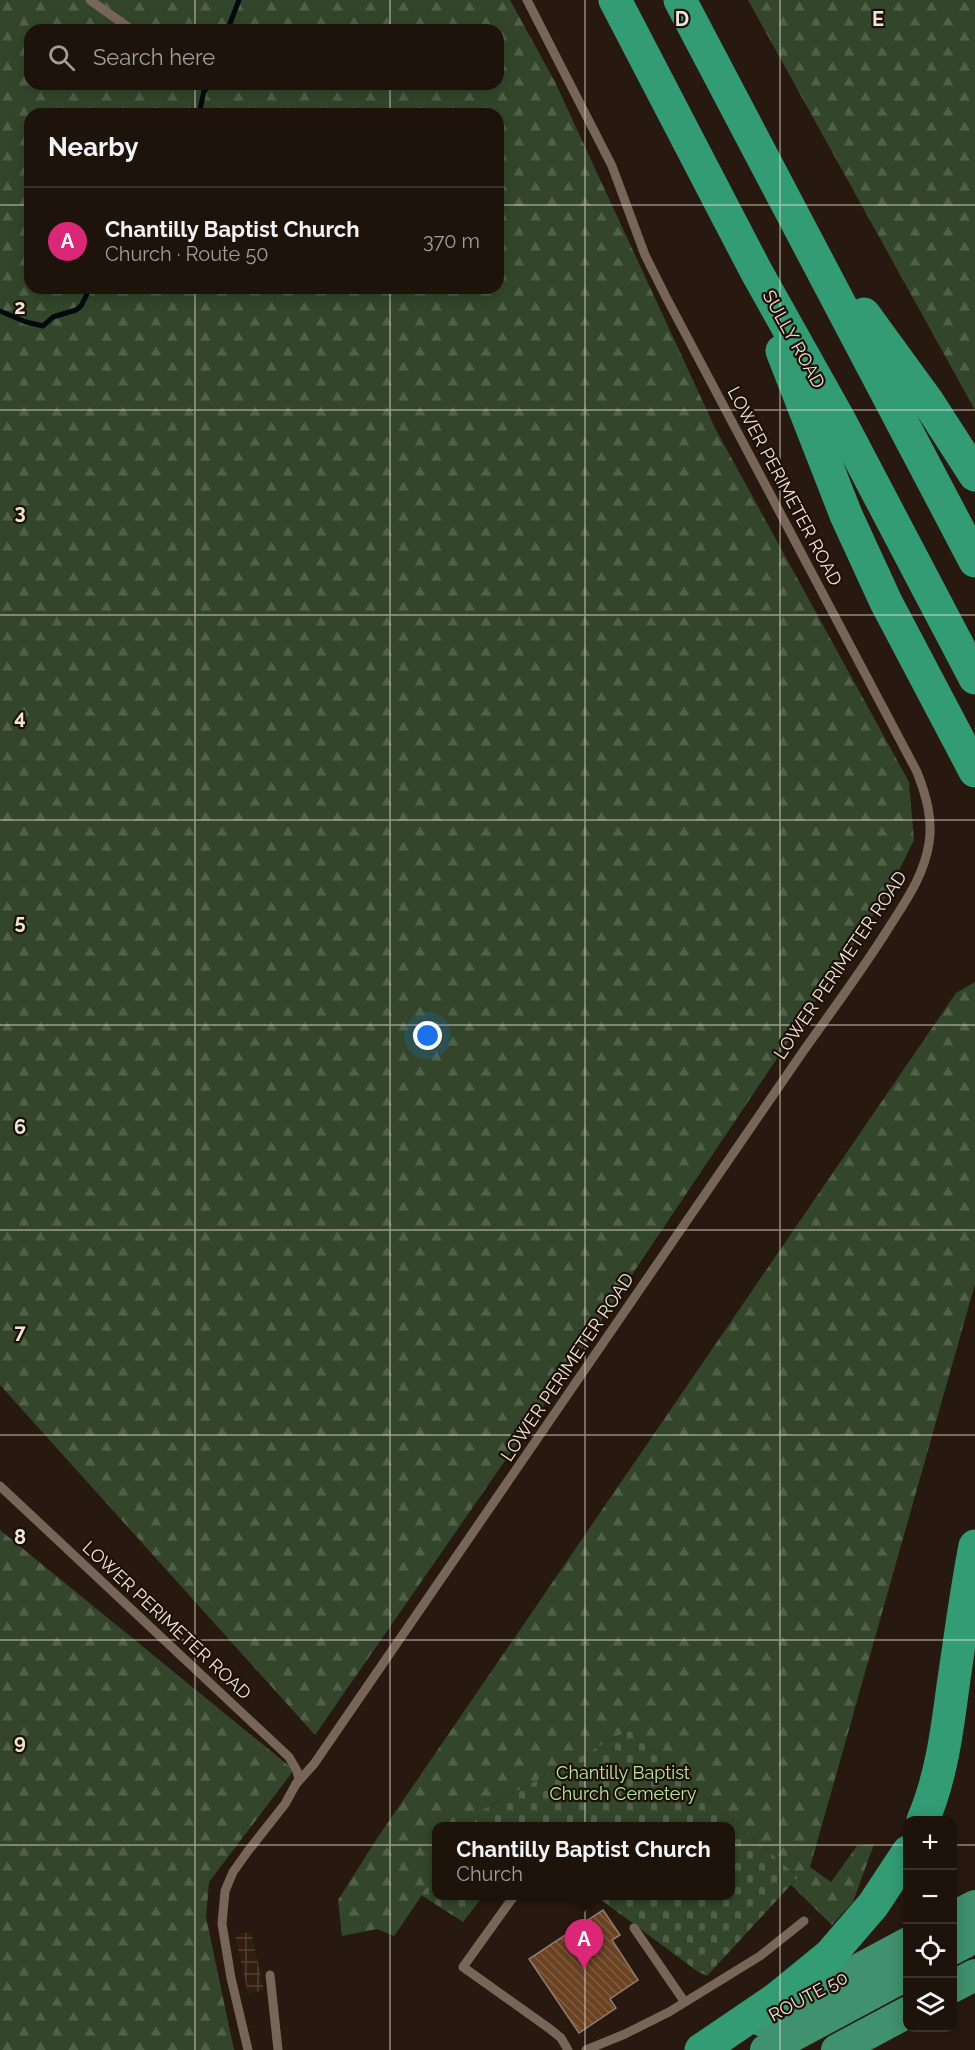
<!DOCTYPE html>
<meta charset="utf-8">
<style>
body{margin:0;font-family:Raleway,sans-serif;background:#251c14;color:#f1f3f6}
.controls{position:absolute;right:18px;bottom:18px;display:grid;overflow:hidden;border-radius:12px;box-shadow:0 3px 15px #0003}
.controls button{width:54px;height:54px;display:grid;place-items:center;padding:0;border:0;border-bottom:2px solid #3b322c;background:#1d130b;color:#f1f3f6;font:30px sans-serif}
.you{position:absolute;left:428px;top:1036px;width:21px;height:21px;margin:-15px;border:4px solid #fff;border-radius:50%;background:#1a73e8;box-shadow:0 0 0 9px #1a73e833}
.badge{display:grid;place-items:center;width:39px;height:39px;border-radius:50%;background:#db2777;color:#fff;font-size:20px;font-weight:700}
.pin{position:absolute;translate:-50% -50px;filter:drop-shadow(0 2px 3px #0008)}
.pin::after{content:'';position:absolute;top:32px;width:21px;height:18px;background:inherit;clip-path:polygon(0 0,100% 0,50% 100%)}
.popup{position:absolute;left:432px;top:1822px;width:303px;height:78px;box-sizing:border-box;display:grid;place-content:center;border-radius:12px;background:#1d130b;filter:drop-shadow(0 2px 4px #0005);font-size:20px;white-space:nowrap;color:#a09e9d}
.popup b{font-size:22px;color:#f1f3f6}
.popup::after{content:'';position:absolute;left:50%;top:100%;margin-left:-12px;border:12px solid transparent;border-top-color:#1d130b}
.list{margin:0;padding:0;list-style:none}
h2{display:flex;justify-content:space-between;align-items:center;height:78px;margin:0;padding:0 24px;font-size:26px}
h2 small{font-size:20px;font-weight:400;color:#a09e9d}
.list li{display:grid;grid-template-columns:39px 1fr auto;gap:18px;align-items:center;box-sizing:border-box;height:108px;padding:0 24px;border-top:2px solid #3b322c}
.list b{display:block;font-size:22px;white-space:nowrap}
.list p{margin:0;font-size:20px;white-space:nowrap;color:#a09e9d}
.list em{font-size:20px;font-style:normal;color:#a09e9d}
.icon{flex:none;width:33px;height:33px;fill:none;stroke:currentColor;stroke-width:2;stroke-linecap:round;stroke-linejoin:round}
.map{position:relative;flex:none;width:975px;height:2050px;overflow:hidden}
.search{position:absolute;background:#1d130b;box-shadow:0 3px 15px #0003;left:24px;top:24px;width:480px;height:66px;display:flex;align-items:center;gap:15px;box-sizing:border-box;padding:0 21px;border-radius:18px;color:#a09e9d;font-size:22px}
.panel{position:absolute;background:#1d130b;box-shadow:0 3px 15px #0003;left:24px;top:108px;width:480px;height:186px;border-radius:18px}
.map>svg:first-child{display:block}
</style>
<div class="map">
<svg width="975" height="2050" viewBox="0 0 975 2050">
<defs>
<pattern id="industrial-grid" width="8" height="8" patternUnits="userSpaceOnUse" patternTransform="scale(1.5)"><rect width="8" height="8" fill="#311e0f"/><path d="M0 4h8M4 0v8" fill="none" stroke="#4f3f32"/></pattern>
<pattern id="forest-firs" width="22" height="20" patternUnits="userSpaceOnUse" patternTransform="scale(1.5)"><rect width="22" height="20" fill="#33462b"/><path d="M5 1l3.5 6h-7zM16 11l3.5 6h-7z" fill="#516149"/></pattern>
<pattern id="cemetery-stones" width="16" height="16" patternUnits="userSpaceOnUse" patternTransform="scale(1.5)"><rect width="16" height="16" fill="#33462b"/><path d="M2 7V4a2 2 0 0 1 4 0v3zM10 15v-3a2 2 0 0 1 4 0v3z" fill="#516149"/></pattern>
<pattern id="building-back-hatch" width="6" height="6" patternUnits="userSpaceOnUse" patternTransform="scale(1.5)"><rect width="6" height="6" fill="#6b4222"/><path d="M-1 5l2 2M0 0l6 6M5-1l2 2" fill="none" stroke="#805d42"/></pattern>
</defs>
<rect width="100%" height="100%" fill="#27190f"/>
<path fill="url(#industrial-grid)" d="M251 1932 264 1990 248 1994 235 1935Z"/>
<g fill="url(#forest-firs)" fill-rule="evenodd">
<path d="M0 0H510L555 82 716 430 909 782 914 840 888 893 570 1367 315 1735 0 1385ZM30 30H498V84H30ZM30 114H498V288H30Z"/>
<path d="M748 0H975V410Z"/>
<path d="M975 982V1284L810 1867 831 1882 857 1846 874 1844 853 1902 832 1925 791 1885 798 1877 629 1730 484 1809 471 1826H437V1873L394 1936 377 1929 342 1936 338 1900 378 1837 956 993Z"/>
<path d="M0 1530 294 1770 209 1882 206 1917 234 2050H0Z"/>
</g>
<g fill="url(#cemetery-stones)">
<path d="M629 1730 798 1877 707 1976 697 1971 596 1896H731V1826H471L484 1809Z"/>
<path d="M437 1873V1896H483L463 1922 421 1895Z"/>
</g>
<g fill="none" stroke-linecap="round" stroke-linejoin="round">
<g stroke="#000a0d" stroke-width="5">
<path d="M230 30 229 26 239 0"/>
<path d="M199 114 204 91 210 84"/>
<path d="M0 311 26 322 43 326 53 317 76 310 81 306 90 288"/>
</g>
</g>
<path fill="url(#building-back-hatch)" stroke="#8f7d71" stroke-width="1.5" d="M603 1910 620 1935 612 1940 638 1980 610 1999 616 2008 579 2033 529 1959Z"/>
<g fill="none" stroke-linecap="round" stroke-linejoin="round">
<g stroke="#776559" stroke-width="9">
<path d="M90 0 132 30"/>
<path d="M0 1486 289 1757 297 1771 299 1780 296 1784"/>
<path d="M514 1896 463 1967 550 2029 561 2038 568 2050"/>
<path d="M634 1928 684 2001"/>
<path d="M270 1975 278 2050"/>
<path d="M248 2050 231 1978 222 1924 225 1891 233 1872 248 1851 285 1804 296 1784 314 1764 802 1053C831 1012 861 972 888 929 905 902 924 876 929 843 933 819 926 795 917 772L666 297 645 255 612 166 527 0"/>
<path d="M586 2050 625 2034 669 2012 760 1956 804 1921"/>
</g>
<g stroke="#40916e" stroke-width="32">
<path d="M952 1918 975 1906"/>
<path d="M952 1949 975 1937"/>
<path d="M952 1987 975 1975"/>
<path d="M763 2021 908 1943"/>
<path d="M766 2050 908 1974"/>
<path d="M837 2050 908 2012"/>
</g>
<g stroke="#339c74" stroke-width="33">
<path d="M615 0 756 271 840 421 975 678"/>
<path d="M680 0 975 561"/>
<path d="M864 314 928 402 975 475"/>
<path d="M782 351 846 515 886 602 975 771"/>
<path d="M923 1820C941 1778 947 1732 953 1686 960 1639 966 1592 975 1546"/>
<path d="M701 2050 776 1999 830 1955 873 1905 908 1852"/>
</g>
</g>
<path fill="none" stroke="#efe4dd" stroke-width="1.5" stroke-opacity="0.55" d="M195 0V30M390 0V30M585 0V2050M780 0V2050M195 84V114M390 84V114M0 205H30M498 205H975M195 288V2050M390 288V2050M0 410H975M0 615H975M0 820H975M0 1025H975M0 1230H975M0 1435H975M0 1640H975M0 1845H908M952 1845H975"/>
<g text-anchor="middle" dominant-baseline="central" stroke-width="4.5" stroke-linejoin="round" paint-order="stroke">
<g font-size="18" fill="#efe4dd" stroke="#1d1006">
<text transform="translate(794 339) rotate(61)">SULLY ROAD</text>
<text transform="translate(785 486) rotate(62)">LOWER PERIMETER ROAD</text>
<text transform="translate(840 965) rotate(-56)">LOWER PERIMETER ROAD</text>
<text transform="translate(567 1367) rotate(-56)">LOWER PERIMETER ROAD</text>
<text transform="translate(167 1620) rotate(43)">LOWER PERIMETER ROAD</text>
<text transform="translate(808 1996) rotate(-28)">ROUTE 50</text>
</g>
<g font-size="18" fill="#b7e7a4" stroke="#1d1006">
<text x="623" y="1772">Chantilly Baptist<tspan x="623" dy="21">Church Cemetery</tspan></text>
</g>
</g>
<g font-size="20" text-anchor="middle" font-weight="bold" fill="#efe4dd" stroke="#1d1006" stroke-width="4.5" stroke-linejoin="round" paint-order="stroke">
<text x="682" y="26">D</text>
<text x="878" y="26">E</text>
<text x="20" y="314">2</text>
<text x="20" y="519">3</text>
<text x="20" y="724">4</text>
<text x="20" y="929">5</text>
<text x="20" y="1134">6</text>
<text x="20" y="1339">7</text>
<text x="20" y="1544">8</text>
<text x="20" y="1749">9</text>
</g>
</svg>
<div class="controls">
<button>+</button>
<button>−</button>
<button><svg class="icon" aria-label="locate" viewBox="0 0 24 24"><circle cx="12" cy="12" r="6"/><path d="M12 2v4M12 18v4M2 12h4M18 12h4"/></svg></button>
<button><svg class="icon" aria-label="layers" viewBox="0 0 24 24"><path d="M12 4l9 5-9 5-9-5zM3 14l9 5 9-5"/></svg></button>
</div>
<div class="you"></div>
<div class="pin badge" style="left:584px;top:1969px">A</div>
<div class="popup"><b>Chantilly Baptist Church</b>Church</div>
<div class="search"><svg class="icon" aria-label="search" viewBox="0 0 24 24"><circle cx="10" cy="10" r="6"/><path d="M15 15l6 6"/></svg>Search here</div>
<section class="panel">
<h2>Nearby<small></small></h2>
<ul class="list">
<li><span class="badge">A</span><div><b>Chantilly Baptist Church</b><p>Church · Route 50</p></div><em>370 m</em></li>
</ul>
</section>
</div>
